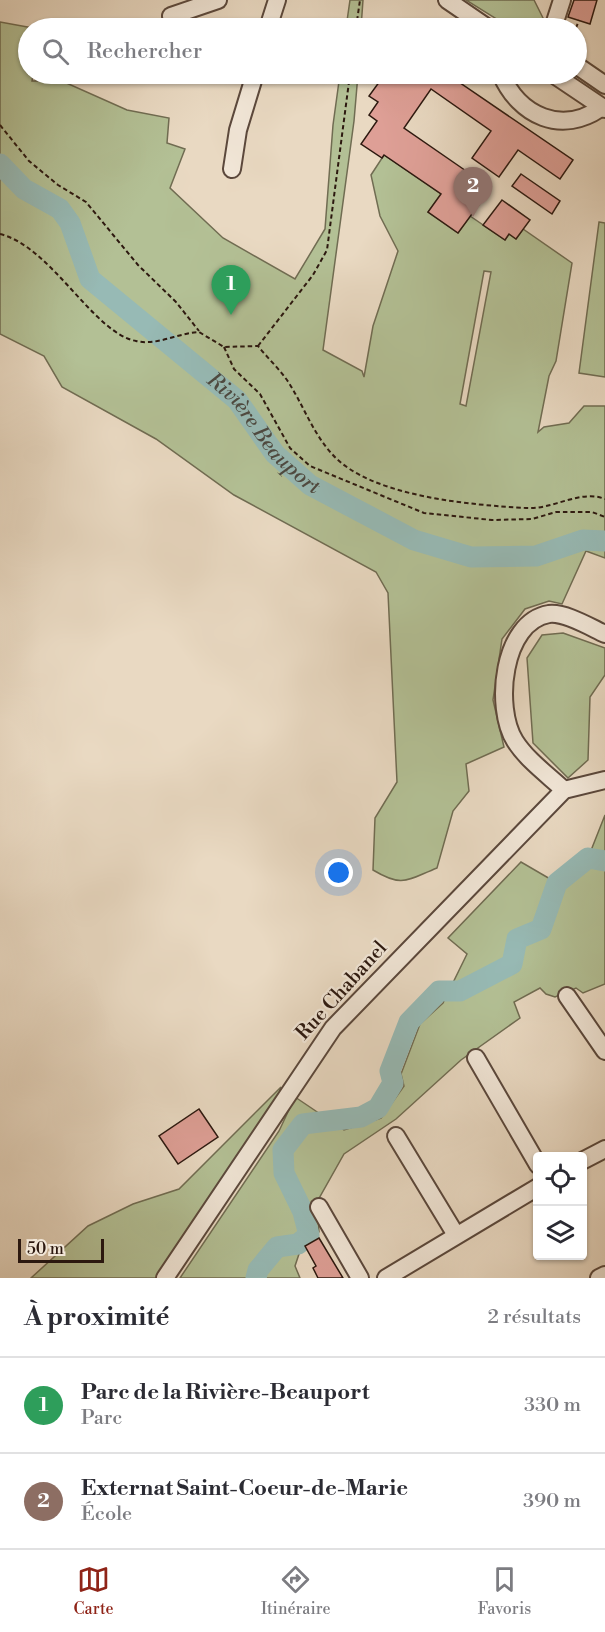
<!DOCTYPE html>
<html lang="fr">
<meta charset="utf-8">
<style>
body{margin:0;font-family:"Libre Bodoni",serif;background:#f2f2f3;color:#2b2b33}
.controls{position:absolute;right:18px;bottom:18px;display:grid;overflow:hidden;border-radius:6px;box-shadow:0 2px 4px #0004}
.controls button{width:54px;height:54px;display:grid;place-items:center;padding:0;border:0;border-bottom:2px solid #e1e1e2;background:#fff;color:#2b2b33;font:30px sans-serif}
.scale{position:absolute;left:18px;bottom:15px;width:86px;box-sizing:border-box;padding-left:6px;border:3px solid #2c180f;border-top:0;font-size:16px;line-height:21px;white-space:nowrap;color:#2c180f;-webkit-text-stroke:4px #f1e6d7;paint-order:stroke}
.you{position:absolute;left:339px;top:873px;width:21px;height:21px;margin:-15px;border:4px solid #fff;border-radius:50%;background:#1a73e8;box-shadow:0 0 0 9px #1a73e833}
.badge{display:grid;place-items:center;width:39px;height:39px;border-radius:50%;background:#8f2418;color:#fff;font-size:20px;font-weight:700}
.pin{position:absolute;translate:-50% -50px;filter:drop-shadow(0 2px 3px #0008)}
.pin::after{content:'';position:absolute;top:32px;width:21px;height:18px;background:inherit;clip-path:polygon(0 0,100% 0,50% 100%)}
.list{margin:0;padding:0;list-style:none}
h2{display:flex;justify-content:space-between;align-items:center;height:78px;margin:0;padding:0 24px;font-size:26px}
h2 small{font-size:20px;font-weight:400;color:#7c7c81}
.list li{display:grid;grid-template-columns:39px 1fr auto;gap:18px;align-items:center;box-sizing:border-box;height:96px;padding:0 24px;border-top:2px solid #e1e1e2}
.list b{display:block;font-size:22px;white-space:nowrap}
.list p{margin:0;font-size:20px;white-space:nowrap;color:#7c7c81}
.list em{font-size:20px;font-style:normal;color:#7c7c81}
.icon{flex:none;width:33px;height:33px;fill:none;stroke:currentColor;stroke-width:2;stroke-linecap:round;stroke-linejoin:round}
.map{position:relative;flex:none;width:605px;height:1278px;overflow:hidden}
.search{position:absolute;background:#fff;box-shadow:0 2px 4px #0004;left:18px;right:18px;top:18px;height:66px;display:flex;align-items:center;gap:15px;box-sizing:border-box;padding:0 21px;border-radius:33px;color:#7c7c81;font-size:22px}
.sheet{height:270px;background:#fff}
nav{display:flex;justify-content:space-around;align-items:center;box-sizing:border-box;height:84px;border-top:2px solid #e1e1e2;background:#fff;font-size:16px;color:#7c7c81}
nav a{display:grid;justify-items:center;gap:3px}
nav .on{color:#8f2418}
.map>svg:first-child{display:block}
</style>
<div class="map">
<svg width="605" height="1278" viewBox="0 0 605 1278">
<rect width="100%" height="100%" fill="#e9d9c2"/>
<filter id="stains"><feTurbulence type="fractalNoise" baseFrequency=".00333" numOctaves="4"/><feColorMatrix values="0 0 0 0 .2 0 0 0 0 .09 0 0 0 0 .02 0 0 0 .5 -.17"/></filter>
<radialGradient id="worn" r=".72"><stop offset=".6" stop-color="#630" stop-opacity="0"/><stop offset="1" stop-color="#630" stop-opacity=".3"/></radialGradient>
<g fill="#b3c095" stroke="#706c52" stroke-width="1.5" fill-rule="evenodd">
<path d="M350 0H363L361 28H346Z"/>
<path d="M466 0H534L548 28H511Z"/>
<path d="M0 22 33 28H28V74H33L32 81H62L127 110 169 118 167 143 185 149 170 188 223 238 295 279 325 229 333 125 340 74H358L354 121 323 350 362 371 364 377 373 326 398 251 380 216 371 175 384 155 441 194 428 212 458 233 470 216 505 240 509 234 516 239 523 229 572 263 556 361 549 376 538 432 544 427 569 423 584 406H605V558L586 551 562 604 549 601 525 609 502 639 493 700 504 747 466 764 469 791 453 811 437 868C407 880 403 888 373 870L375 818 397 782 388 593 376 572 234 495 156 439 62 387 44 356 0 334ZM484 271 491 272 466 406 460 404Z"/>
<path d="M599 222 605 223V377L579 373Z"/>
<path d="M563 633 605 648V675L590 697 588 760 568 778 533 743 527 658 542 635Z"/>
<path d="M605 815V984L583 993 576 988 555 997 546 994 540 988 514 1002 520 1018 461 1060 396 1119 344 1154 317 1202 319 1232 302 1245 295 1266 300 1278H180L279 1131 295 1097 344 1130 381 1118 404 1086 401 1074 420 1024 443 1003 467 954 448 938 521 862 557 883 588 858Z"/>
<path d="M281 1087 270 1125 165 1278H31L88 1226 133 1204 179 1189Z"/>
</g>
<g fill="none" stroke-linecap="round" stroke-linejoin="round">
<g stroke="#97bab5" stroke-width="21">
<path id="s1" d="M0 164 24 189 60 209 70 223 90 279 237 400 275 454 310 485 414 540 471 557 536 556 583 540 605 541"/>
<path d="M256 1278 258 1270 277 1247 298 1244 309 1235 303 1212 284 1173 283 1150 303 1124 361 1117 378 1108 393 1083 390 1071 409 1022 439 991H460L512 964 517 939 541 929 557 883 588 858 605 861"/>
</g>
</g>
<g fill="#de9f96" stroke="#2c180f" stroke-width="1.5">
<path d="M574 0H597L590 24 568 17Z"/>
<path d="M385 74H447L573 160 560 179 518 150 499 177 472 158 491 131 431 89 404 128 469 173 467 175 489 191 458 233 428 212 441 194 384 155 382 158 361 144 377 121 369 115 378 102 369 96Z"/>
<path d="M521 174 560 201 552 214 512 186Z"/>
<path d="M502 200 530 220 516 239 509 234 505 240 483 225Z"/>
<path d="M199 1109 218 1137 178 1164 159 1136Z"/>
<path d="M319 1238 343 1278H318L313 1268 316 1266 305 1246Z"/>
</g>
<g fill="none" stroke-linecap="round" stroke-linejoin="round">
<g stroke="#5b483c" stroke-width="20">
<g id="minor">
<path d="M447 0 488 28"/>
<path d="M171 16 218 0"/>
<path d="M268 28 277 0"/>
<path d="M553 28 562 0"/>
<path d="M576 65 605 85"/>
<path d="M501 74C519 116 562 136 602 107"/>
<path d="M553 74 605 109"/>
<path d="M232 169 238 130 255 74"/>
<path d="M564 790C548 775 527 760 515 741 494 708 502 622 549 614 565 612 590 627 605 634"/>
<path d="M567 996 605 1051"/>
<path d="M476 1058 538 1165"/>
<path d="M396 1136 456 1235"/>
<path d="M582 1161 605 1149"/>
<path d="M319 1207 360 1278"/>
<path d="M165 1278 333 1028 564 790 605 780"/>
<path d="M386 1278 538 1187"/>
<path d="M599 1278 605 1275"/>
</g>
</g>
<g stroke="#2c180f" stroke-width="2" stroke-dasharray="4.5 3" stroke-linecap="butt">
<path d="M356 28 360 0"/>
<path d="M576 28 579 20"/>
<path d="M0 125 29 161 58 185 86 202 138 265 176 302 199 331"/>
<path d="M0 234C52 247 93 333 136 341 157 346 178 333 199 332L224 347 258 346C269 360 283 372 292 388 305 410 314 434 332 454 370 497 472 505 526 508 553 510 580 489 605 499"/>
<path d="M258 346 313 275 327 250 350 74"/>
<path d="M224 347 234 369 260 394 290 448 310 466 424 513 492 520 532 519 556 512H592L605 517"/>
</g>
<use href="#minor" stroke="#f1e6d7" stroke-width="16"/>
</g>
<g text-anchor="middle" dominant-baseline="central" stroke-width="4.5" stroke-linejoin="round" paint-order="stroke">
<g font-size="20" fill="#2c180f" stroke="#f1e6d7">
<text transform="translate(342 991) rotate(-48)">Rue Chabanel</text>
</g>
<g font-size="21" font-style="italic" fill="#4c4941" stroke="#f1e6d7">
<text stroke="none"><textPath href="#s1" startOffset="386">Rivière Beauport</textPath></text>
</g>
</g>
<rect width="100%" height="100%" filter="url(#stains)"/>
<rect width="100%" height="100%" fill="url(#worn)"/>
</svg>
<div class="controls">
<button><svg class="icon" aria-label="locate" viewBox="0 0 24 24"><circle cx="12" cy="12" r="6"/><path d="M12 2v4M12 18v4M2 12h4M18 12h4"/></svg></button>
<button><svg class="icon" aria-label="layers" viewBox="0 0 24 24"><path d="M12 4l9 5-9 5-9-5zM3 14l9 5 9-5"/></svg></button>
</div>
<div class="scale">50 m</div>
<div class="you"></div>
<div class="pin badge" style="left:231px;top:315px;background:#2e9e5b">1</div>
<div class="pin badge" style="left:473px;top:217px;background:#8d6e63">2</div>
<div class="search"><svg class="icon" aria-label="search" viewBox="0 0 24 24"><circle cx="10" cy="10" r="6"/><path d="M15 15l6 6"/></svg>Rechercher</div>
</div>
<section class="sheet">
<h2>À proximité<small>2 résultats</small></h2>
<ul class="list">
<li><span class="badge" style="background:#2e9e5b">1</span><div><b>Parc de la Rivière-Beauport</b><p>Parc</p></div><em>330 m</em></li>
<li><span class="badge" style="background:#8d6e63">2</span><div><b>Externat Saint-Coeur-de-Marie</b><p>École</p></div><em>390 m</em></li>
</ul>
</section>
<nav>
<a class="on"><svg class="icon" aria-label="map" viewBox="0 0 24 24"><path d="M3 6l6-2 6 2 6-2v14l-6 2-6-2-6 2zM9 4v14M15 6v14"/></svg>Carte</a>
<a><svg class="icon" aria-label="directions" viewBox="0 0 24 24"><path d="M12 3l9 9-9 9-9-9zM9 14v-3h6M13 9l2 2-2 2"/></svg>Itinéraire</a>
<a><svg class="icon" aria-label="saved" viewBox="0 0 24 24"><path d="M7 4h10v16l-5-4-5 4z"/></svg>Favoris</a>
</nav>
